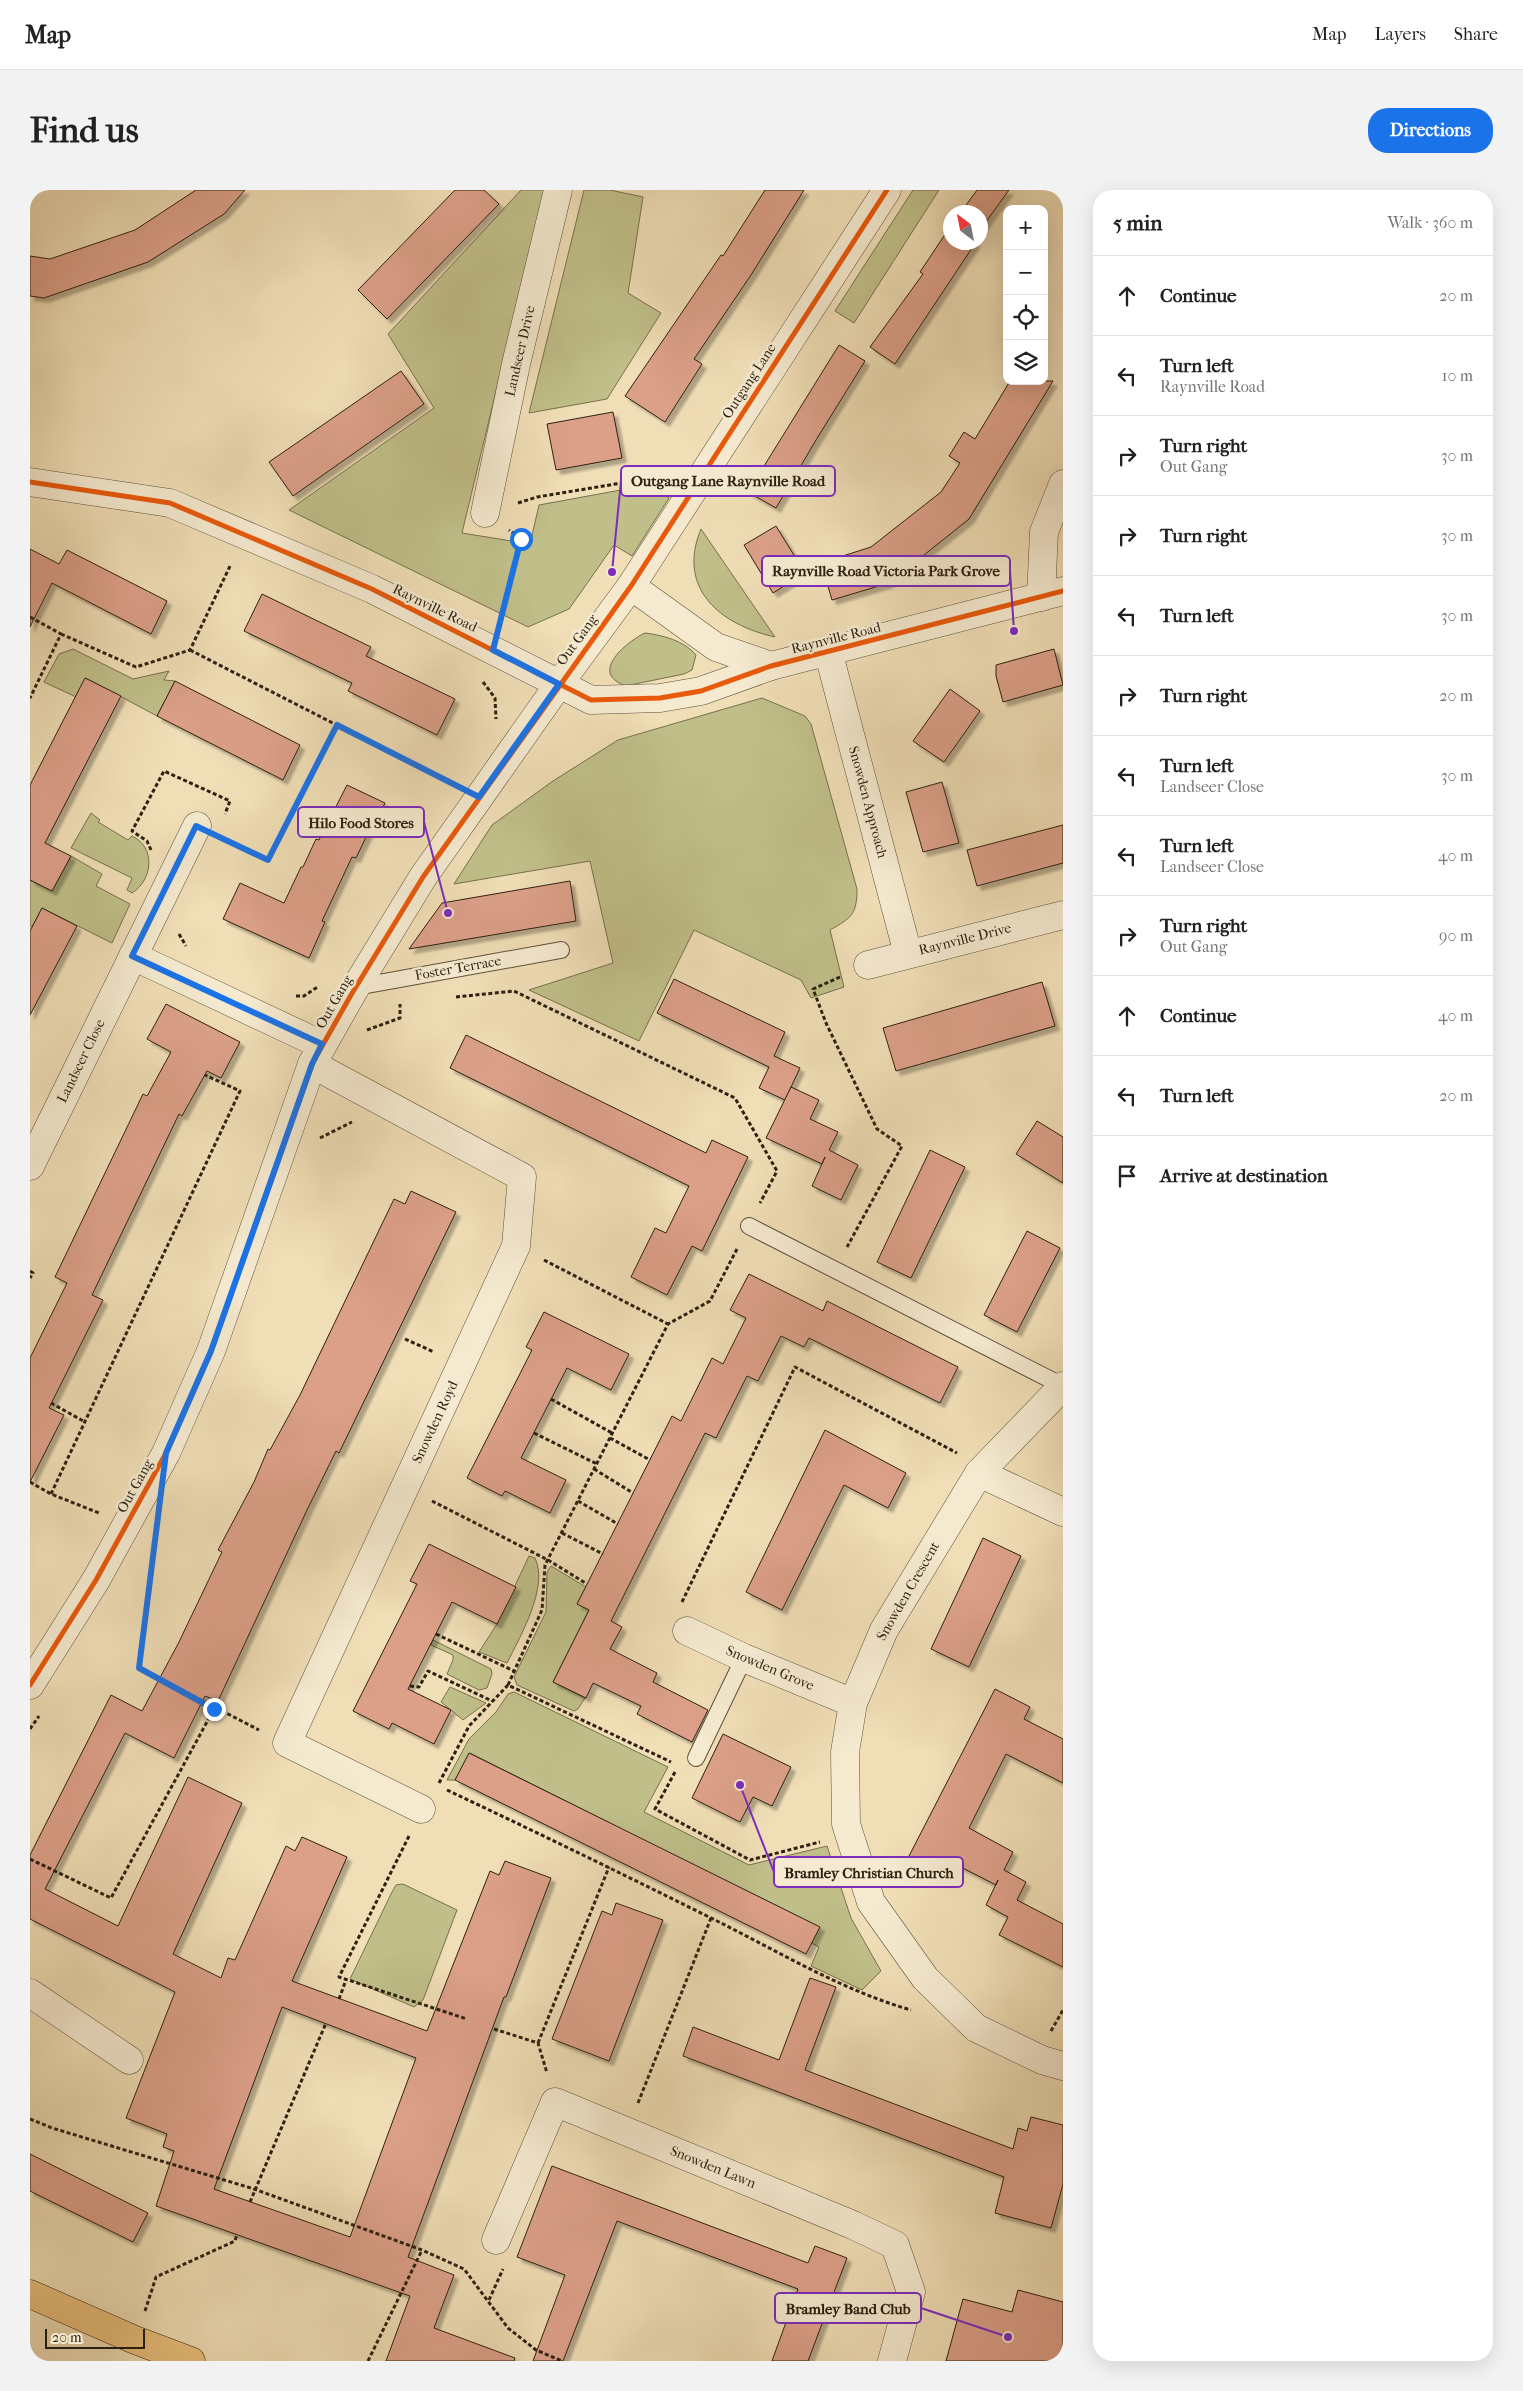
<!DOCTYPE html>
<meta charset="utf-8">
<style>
body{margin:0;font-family:"IM FELL French Canon",serif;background:#f2f2f2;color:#222}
.controls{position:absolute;right:15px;top:15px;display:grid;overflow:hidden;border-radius:10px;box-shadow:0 5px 20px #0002}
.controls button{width:45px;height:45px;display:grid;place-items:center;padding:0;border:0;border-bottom:1px solid #e0e0e0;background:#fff;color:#222;font:25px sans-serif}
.compass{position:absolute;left:913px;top:15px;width:45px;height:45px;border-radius:50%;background:#fff;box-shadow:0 5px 20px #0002;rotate:328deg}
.scale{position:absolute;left:15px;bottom:12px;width:100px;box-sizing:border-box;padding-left:5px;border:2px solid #2d2011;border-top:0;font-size:14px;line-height:18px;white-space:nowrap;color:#2d2011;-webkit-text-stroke:4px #f5ead0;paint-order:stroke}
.stop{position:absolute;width:15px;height:15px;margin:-11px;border:4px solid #1a73e8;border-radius:50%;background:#fff}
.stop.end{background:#1a73e8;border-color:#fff;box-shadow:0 1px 5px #0008}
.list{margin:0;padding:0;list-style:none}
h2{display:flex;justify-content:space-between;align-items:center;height:65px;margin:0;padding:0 20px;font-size:21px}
h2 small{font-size:16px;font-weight:400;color:#767676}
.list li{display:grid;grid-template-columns:32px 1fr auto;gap:15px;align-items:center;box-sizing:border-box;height:80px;padding:0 20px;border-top:1px solid #e0e0e0}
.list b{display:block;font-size:19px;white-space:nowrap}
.list p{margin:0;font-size:16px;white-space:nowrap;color:#767676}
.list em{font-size:16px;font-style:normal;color:#767676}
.icon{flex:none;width:28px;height:28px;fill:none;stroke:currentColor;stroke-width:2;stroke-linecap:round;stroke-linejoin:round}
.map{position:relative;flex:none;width:1033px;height:2171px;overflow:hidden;border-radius:20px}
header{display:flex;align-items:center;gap:30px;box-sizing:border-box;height:70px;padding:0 25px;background:#fff;border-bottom:1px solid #e0e0e0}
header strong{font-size:24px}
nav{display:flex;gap:28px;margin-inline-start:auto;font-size:18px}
.intro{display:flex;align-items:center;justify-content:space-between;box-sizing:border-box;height:120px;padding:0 30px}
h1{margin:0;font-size:35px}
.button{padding:12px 22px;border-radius:20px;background:#1a73e8;color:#fff;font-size:18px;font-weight:700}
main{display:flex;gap:30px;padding:0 30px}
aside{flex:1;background:#fff;border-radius:20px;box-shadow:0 5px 20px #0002}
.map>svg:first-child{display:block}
</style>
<header>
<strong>Map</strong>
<nav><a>Map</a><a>Layers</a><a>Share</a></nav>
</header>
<div class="intro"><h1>Find us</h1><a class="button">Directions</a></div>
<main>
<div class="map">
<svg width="1033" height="2171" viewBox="0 0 1033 2171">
<defs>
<filter id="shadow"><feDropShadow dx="4.5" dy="4.5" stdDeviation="1" flood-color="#0004"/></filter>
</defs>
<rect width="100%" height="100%" fill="#f0deb6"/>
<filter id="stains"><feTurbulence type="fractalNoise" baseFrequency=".004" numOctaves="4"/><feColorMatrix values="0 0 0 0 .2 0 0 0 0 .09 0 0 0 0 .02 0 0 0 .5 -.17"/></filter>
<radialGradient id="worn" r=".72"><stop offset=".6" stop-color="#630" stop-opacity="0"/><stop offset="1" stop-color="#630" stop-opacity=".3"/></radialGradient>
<g fill="#c0bf89" stroke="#76704d">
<path d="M491 0H514L432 343 500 354 509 315 618 295 639 308 602 366 584 355 539 419 498 437 259 320 404 218 358 144Z"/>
<path d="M554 0H580L613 7 598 103 631 123 577 209 499 223Z"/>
<path d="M883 0H909L824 133 805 121Z"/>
<path d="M671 339 745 447C691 435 646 399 671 339Z"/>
<path d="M615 443C632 445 655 451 666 465L662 480 654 484 595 496C589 493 582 490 580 483 577 467 604 448 615 443Z"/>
<path d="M43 459 103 489 139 481 134 490 145 491 127 526 56 488 46 507 14 492 29 464Z"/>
<path d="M732 508 775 526 781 534 827 699C827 725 821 728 800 740L814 797 781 808 771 790 664 740 609 851 499 800 583 773 560 671 424 694 462 635 523 591 588 550Z"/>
<path d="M61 623 70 630 68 632 98 650 102 646C126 657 123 690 102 703L97 700 102 688 41 658Z"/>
<path d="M41 666 72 684 66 696 100 714 82 753 12 718 2 737 0 736V690L22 701Z"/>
<path d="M499 1366 505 1368C519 1397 490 1447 477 1473L449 1462 467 1434Z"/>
<path d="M521 1376 556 1397 547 1414 559 1420 523 1492 555 1508 548 1519 544 1521 487 1495 484 1487 516 1422 517 1382Z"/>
<path d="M403 1450 461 1479 462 1484 457 1498 449 1500 417 1484 423 1470V1465L401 1455Z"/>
<path d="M420 1497 456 1513 433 1530 411 1512Z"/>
<path d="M484 1502 638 1577 614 1622 719 1675 797 1656 821 1728 851 1781 832 1800 781 1776 789 1757 781 1753 789 1738 440 1563 425 1590H417L439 1549 466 1522 478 1504Z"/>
<path d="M373 1694 427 1720 393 1810 384 1817 320 1789 362 1702 366 1695Z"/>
</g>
<g fill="#dca089" stroke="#2d2011" fill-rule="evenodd" filter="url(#shadow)">
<path d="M166 0H215L194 24 118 72 14 108 0 106V66L20 69 105 40Z"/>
<path d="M425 0H454L469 14 357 129 328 100Z"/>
<path d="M735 0H774L721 85 664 169 672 174 635 232 595 206 691 65 693 66Z"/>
<path d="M947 0H979L950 40V22H931Z"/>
<path d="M920 37V52H946L865 174 840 157 893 84 890 82Z"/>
<path d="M809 155 835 171 786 250 746 318 718 302Z"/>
<path d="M371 181 394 214 263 306 239 272Z"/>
<path d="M980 191H1023L939 329 859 393 802 410 794 383V372L841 357 911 302 930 273 919 266 934 242 945 249Z"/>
<path d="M583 222 592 268 526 280 517 234Z"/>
<path d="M746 336 775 383 743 403 714 355Z"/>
<path d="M0 359 29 374 37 360 137 411 121 444 22 393 0 437Z"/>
<path d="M232 404 341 457 336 466 425 509 407 545 318 501 322 493 214 441Z"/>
<path d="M1024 459 1033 495 973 512 966 486V475Z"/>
<path d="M55 488 91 506 15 653 41 666 22 701 0 690V595Z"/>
<path d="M145 491 270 555 253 590 127 526Z"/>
<path d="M920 499 950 521 914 572 883 551Z"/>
<path d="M912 592 929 653 893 662 876 602Z"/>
<path d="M317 595 355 613 341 642 339 641 326 668 322 667 292 731 295 732 279 768 193 729 210 693 254 713 271 677H273L286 649 289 650Z"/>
<path d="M1033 635V673L947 696 937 660Z"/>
<path d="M540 691 546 731 379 759 412 713Z"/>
<path d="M12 718 47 736 0 825V741Z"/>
<path d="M644 789 755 842 744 866 770 878 755 910 729 898 739 877 627 823Z"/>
<path d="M1012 792 1025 836 866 881 853 838Z"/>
<path d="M136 814 210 852 191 888 177 881 152 926 149 924 62 1105 73 1110 19 1218 34 1225 0 1292V1168L37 1093 25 1087 113 904 117 906 141 862 117 849Z"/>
<path d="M436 845 676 963 682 950 718 967 672 1061 662 1056 637 1105 601 1087 625 1038 636 1043 659 996 420 878Z"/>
<path d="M761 897 789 910 780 929 808 942 799 960 828 975 811 1010 782 996 795 967 792 974 736 948Z"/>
<path d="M1007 931 1033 947V993L986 964Z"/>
<path d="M900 960 935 977 881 1088 847 1072Z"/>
<path d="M381 1001 426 1022 309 1263 306 1261 278 1318 188 1511 175 1506 144 1568 95 1543 15 1699 88 1736 158 1587 212 1613 143 1764 191 1788 198 1768 205 1770 256 1656 265 1661 272 1647 317 1667 262 1791 397 1841 460 1681 469 1685 475 1671 521 1688 476 1807H474L378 2067 424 2085 404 2138 485 2168 484 2171H356L380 2106 126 2016 144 1961 133 1957 137 1944 96 1928 145 1802 0 1729V1665L81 1505 112 1521 148 1454 192 1362 188 1360 224 1292 238 1259 240 1260 270 1205 364 1009 375 1014ZM252 1817 386 1868 320 2047 184 1999Z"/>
<path d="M997 1041 1030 1058 987 1142 954 1125Z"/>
<path d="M719 1084 793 1121 797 1111 928 1177 910 1213 779 1148 774 1157 751 1146 728 1191 717 1186 686 1248 675 1243 581 1431 592 1437 580 1459 627 1483 623 1492 678 1520 662 1552 607 1524 611 1516 563 1493 556 1508 523 1492 559 1420 547 1414 642 1226 651 1231 682 1168 693 1174 716 1128 700 1120Z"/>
<path d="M514 1122 599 1164 581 1200 537 1178 491 1268 536 1290 520 1323 475 1301 472 1306 437 1288 502 1160 496 1157Z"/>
<path d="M795 1240 876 1283 858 1318 814 1295 752 1420 716 1402Z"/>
<path d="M953 1348 991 1366 939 1477 901 1459Z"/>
<path d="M399 1354 486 1397 467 1434 422 1412 378 1499 421 1520 404 1554 362 1533 359 1539 323 1521 387 1394 380 1391Z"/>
<path d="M965 1499 1000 1517 994 1529 1033 1549V1593L976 1564 939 1638 983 1662 974 1680 996 1692 987 1710 1033 1734V1777L969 1745 978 1727 956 1715 968 1690 966 1695 921 1672 913 1686 878 1668Z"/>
<path d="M693 1544 761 1577 742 1616 723 1607 710 1632 662 1608Z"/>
<path d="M439 1563 790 1737 776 1764 425 1590Z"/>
<path d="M586 1713 633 1730 579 1871 522 1849 572 1721 582 1725Z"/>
<path d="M780 1788 806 1797 775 1880 983 1959 988 1938 997 1941 1001 1927 1033 1935V1994L1021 2038 965 2023 974 1987 653 1866 663 1837 749 1870Z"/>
<path d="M0 1964 118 2023 103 2052 0 2001Z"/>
<path d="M522 1976 778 2073 785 2056 817 2068 778 2171H742L768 2099 587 2031 533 2171H503L535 2085 487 2067Z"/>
<path d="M988 2100 1033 2112V2171H916L933 2109 982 2122Z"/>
</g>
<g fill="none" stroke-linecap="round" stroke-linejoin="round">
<g stroke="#5e503a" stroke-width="18">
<g id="service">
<path d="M326 797 531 760"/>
<path d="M719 1036 1033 1196"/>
<path d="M666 1568 714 1468"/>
</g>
</g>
<g stroke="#5e503a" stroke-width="29">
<g id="minor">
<path d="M455 323 486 174 528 0"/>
<path d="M601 396 857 0"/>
<path d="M1011 407 1014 342 1033 294"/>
<path d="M798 461 878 764"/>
<path d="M103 766 292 855"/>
<path d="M838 775 1033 725"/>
<path d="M282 874 492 987 486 1056 257 1553 391 1619"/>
<path d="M0 976 167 636"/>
<path d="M1033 1196 949 1283 854 1440 823 1513 815 1562 816 1634 841 1712 895 1788 946 1838 1012 1870 1033 1876"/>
<path d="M949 1283 1033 1322"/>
<path d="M657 1441 714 1468 823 1513"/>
<path d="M0 1495 66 1390 136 1263 181 1161 282 874 321 805 393 687 529 494"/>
<path d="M0 1803 99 1870"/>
<path d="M466 2050 525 1912 823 2035 865 2055 881 2102 862 2171"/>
</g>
</g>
<g stroke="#5e503a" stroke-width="29">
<g id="tertiary">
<path d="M0 292 140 313 342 399 561 510 630 508 671 501 741 476 1033 401"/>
<path d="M529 494 601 396 686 457 741 476"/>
</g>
</g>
<g stroke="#2d2011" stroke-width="29">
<path id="primary" d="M0 2104 105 2150 161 2171"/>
</g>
<g stroke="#2d2011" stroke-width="3" stroke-dasharray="4 2.5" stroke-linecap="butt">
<path d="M488 313 507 307 628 287 634 290"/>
<path d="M0 427 31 444 0 508"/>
<path d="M471 430 491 349 479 340"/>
<path d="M31 444 106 477 160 460 201 374"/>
<path d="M160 460 422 594"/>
<path d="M453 492 465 508 466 529"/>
<path d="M195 650 238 670 307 535"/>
<path d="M121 660 117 651 102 641 134 581 200 611 195 624"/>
<path d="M149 744 156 756"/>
<path d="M810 787 783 799 796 833 847 939 872 956 817 1057"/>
<path d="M266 806H274L289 796"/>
<path d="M426 807 484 801 705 908 747 981 730 1013"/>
<path d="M337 840 370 828V814"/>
<path d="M290 948 322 932"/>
<path d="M514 1070 638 1134"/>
<path d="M0 1081 3 1083 0 1088"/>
<path d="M375 1149 404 1162"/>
<path d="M521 1209 582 1243"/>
<path d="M21 1213 55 1232"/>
<path d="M504 1243 567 1274"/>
<path d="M580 1248 620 1270"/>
<path d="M564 1279 603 1303"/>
<path d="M0 1292 21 1304 69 1323"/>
<path d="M21 1304 210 901 175 885"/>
<path d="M402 1311 518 1370 557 1394"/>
<path d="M548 1311 588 1334"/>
<path d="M532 1343 573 1364"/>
<path d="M125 1351 109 1478 229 1540"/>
<path d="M652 1412 765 1177 927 1263"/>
<path d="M406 1444 484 1481"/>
<path d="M478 1495 512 1420 515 1375 638 1134 680 1111 707 1059"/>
<path d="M380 1496 389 1497 398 1481 462 1511"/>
<path d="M0 1539 9 1526"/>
<path d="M645 1582 625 1619 720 1670 790 1652"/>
<path d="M409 1593 439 1536 478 1495 641 1572"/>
<path d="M417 1600C508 1643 599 1687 689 1732 751 1763 814 1801 881 1820"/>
<path d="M379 1646 309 1787 437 1829"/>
<path d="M0 1669 81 1708 184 1519"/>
<path d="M309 1809 316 1790"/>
<path d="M464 1839 508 1853 517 1883"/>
<path d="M1021 1841 1033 1820"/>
<path d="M508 1853 579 1677"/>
<path d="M608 1913 681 1728"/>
<path d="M0 1929 22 1938 224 1999 392 2060 434 2079 478 2138 506 2160 532 2171"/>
<path d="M220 2012 296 1833"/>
<path d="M459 2110 473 2079"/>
<path d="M115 2121 126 2087 205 2051 207 2044"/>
<path d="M338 2171 392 2060"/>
</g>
<use href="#service" stroke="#f5ead0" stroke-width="16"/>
<use href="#minor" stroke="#f5ead0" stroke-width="28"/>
<use href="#tertiary" stroke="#f5ead0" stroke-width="28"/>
<use href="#primary" stroke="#e8bf7b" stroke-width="28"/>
<g stroke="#f5ead0" stroke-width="8">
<g id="cycleway">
<path d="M0 292 140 313 342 399 561 510 630 508 671 501 741 476 1033 401"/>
<path d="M0 1495 66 1390 136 1263 181 1161 282 874 321 805 393 687 601 396 857 0"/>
</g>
</g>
<use href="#cycleway" stroke="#e8590c" stroke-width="5"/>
</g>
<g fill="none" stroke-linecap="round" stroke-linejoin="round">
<path stroke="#1a73e8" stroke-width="6" d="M184 1519 109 1478 136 1263 181 1161 282 874 292 854 102 766 166 636 238 670 307 535 449 607 529 494 463 460 491 349"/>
</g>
<g text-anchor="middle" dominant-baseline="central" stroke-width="5" stroke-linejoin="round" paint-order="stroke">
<g font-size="14" fill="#2d2011" stroke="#f5ead0">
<text transform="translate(490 161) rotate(-77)">Landseer Drive</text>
<text transform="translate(719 191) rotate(-57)">Outgang Lane</text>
<text transform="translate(405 418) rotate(26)">Raynville Road</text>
<text transform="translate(806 448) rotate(-14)">Raynville Road</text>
<text transform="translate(547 450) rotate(-54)">Out Gang</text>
<text transform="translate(838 612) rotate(75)">Snowden Approach</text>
<text transform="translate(935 749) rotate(-14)">Raynville Drive</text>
<text transform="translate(428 778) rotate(-10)">Foster Terrace</text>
<text transform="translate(304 812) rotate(-60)">Out Gang</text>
<text transform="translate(51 871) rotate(-64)">Landseer Close</text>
<text transform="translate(405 1232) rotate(-65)">Snowden Royd</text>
<text transform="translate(105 1296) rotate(-61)">Out Gang</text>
<text transform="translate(878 1401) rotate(-60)">Snowden Crescent</text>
<text transform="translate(740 1478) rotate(23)">Snowden Grove</text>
<text transform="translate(683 1977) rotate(22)">Snowden Lawn</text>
</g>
</g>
<path fill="none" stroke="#7b2cbf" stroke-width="2" d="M582 382L591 291M984 441L980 381M418 723L394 632M710 1595L744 1682M978 2147L891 2118"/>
<g fill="#7b2cbf" stroke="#f5ead0" stroke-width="2">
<circle cx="582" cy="382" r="5"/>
<circle cx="984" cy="441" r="5"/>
<circle cx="418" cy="723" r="5"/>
<circle cx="710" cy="1595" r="5"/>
<circle cx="978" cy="2147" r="5"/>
</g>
<g fill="#f5ead0" stroke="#7b2cbf" stroke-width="2">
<rect x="591" y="276" width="214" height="30" rx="5"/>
<rect x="732" y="366" width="248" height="30" rx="5"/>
<rect x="268" y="617" width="126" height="30" rx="5"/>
<rect x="744" y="1667" width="189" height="30" rx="5"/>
<rect x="745" y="2103" width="146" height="30" rx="5"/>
</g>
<g font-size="15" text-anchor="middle" font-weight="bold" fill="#2d2011">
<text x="698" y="296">Outgang Lane Raynville Road</text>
<text x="856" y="386">Raynville Road Victoria Park Grove</text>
<text x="331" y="638">Hilo Food Stores</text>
<text x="839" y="1688">Bramley Christian Church</text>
<text x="818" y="2124">Bramley Band Club</text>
</g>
<rect width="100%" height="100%" filter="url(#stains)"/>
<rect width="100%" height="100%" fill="url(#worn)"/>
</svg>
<div class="controls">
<button>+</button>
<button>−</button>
<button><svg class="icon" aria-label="locate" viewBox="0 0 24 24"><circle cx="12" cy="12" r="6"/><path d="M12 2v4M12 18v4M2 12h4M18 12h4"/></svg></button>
<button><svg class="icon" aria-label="layers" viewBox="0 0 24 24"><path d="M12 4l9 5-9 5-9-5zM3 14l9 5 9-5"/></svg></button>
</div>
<svg class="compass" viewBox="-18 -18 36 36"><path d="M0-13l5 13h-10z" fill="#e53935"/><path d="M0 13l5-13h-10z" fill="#767676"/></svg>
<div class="scale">20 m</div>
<div class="stop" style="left:491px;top:349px"></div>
<div class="stop end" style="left:184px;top:1519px"></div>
</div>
<aside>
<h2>5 min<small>Walk · 360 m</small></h2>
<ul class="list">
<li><svg class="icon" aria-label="ahead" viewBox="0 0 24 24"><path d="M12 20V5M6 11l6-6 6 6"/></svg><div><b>Continue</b></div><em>20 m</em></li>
<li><svg class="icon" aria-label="left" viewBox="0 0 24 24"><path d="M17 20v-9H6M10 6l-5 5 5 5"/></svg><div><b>Turn left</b><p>Raynville Road</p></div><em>10 m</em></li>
<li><svg class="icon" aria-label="right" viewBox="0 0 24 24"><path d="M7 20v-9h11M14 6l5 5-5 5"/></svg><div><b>Turn right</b><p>Out Gang</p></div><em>30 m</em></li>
<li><svg class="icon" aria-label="right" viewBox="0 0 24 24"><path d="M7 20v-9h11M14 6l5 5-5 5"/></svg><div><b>Turn right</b></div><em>30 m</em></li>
<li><svg class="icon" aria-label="left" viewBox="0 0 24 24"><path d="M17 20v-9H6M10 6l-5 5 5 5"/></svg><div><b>Turn left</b></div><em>30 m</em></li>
<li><svg class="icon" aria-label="right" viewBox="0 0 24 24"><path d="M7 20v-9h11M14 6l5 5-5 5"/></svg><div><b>Turn right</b></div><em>20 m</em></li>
<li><svg class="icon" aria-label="left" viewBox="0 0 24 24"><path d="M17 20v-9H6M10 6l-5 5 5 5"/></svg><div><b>Turn left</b><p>Landseer Close</p></div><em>30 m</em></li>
<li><svg class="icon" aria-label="left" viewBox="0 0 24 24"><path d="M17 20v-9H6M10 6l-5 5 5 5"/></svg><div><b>Turn left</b><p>Landseer Close</p></div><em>40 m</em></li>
<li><svg class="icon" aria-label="right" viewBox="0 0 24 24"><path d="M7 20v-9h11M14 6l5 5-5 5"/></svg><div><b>Turn right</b><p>Out Gang</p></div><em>90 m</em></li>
<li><svg class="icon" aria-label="ahead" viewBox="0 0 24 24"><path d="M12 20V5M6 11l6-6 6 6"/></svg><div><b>Continue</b></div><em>40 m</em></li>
<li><svg class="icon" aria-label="left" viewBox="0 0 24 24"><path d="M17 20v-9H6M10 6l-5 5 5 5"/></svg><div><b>Turn left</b></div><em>20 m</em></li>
<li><svg class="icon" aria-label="arrive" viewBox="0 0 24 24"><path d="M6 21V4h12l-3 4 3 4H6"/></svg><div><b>Arrive at destination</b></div></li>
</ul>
</aside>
</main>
